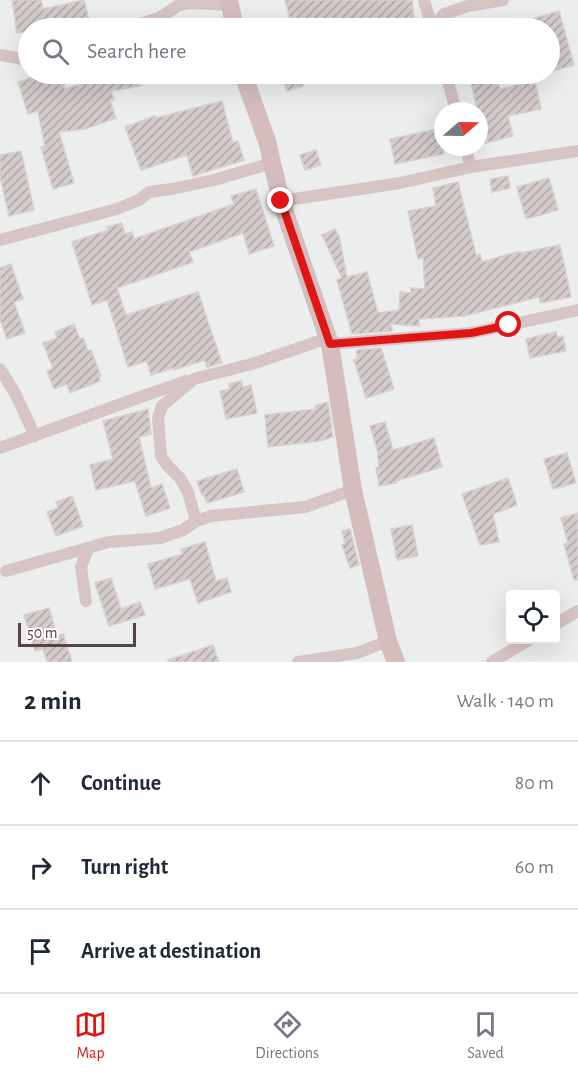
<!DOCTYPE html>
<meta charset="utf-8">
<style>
body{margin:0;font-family:"Alegreya Sans",sans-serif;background:#f2f2f3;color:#1f2937}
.controls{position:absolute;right:18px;bottom:18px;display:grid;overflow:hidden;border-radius:6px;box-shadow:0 6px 24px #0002}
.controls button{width:54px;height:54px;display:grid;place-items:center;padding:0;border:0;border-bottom:2px solid #e0e1e3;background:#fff;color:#1f2937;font:30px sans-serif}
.compass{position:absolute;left:434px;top:102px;width:54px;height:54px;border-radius:50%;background:#fff;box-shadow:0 6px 24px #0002;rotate:70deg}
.scale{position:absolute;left:18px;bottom:15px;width:118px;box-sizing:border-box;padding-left:6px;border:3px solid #594445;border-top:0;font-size:16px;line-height:21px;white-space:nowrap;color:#594445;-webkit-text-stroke:4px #fff;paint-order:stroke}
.stop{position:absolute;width:18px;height:18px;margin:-14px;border:4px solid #de1715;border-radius:50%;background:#fff}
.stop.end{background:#de1715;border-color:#fff;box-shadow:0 2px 6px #0008}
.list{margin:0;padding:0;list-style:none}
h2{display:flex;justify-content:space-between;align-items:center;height:78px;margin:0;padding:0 24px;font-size:26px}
h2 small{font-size:20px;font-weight:400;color:#747a83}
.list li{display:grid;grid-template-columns:39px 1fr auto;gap:18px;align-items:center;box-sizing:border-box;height:84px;padding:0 24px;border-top:2px solid #e0e1e3}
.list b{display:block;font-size:22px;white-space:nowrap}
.list em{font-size:20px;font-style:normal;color:#747a83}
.icon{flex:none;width:33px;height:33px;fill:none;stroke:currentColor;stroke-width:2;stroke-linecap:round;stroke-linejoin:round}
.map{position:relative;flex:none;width:578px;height:662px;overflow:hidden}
.search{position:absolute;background:#fff;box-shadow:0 6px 24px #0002;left:18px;right:18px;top:18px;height:66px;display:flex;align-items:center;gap:15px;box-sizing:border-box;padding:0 21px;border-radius:33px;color:#747a83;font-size:22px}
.sheet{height:330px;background:#fff}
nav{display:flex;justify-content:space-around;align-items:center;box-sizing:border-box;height:84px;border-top:2px solid #e0e1e3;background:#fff;font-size:16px;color:#747a83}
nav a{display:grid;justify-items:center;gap:3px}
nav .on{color:#de1715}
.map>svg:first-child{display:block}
</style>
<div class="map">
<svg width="578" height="662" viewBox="0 0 578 662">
<defs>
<pattern id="building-hatch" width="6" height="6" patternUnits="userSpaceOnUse" patternTransform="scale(1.5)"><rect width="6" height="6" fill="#d4cbcb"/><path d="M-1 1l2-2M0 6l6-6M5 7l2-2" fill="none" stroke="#afa6a7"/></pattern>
</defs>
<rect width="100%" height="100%" fill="#ebeeec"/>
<g fill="url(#building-hatch)" stroke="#d7d0cf" stroke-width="1.5">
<path d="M12 0H41L43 9 84 0 90 25 73 28H28V32L17 33Z"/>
<path d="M285 0H412L415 28H292Z"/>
<path d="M559 11 574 65 549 72V28H538L535 18Z"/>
<path d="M44 74H60L65 89 118 74H138L140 86 111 91 114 100 110 101 116 118 85 129 59 132 74 183 53 189 41 147H45L38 111 28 114 18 82Z"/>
<path d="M286 74H300L303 86 287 91 283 79 287 78Z"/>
<path d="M469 74H496L499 87 501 89 535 81 541 109 508 116 513 136 485 143Z"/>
<path d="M222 101 233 143 238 141 244 160 193 176 187 155 141 170 125 127 155 116 156 118Z"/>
<path d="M443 128V154L395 164 390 139Z"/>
<path d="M316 150 321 165 305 170 300 155Z"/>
<path d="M21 151 34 210 9 216 0 176V155Z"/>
<path d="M508 176 510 188 492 192 490 179Z"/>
<path d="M549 178 558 210 526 219 517 187Z"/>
<path d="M458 182 476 255 480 254 482 262 520 251V253L560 245 571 297 541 303 539 297 464 316 419 319V326L391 324 392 331 352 334 337 280 342 278 322 235 335 229 339 236 347 277 367 272 378 313 399 310 400 292 411 293V288L425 289 423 258 418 259 408 211 436 206 433 188Z"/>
<path d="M256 189 274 246 249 254 243 233 189 252 193 262 117 288 126 315 198 292 222 363 207 367 205 360 174 370V368L151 375 147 361 128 367 107 300 92 305 72 242 108 230 107 227 122 223 125 234 132 232 134 239 234 204 231 196Z"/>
<path d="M11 264 23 299 14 302 25 333 7 339 0 319V268Z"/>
<path d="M74 324 80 339 83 338 88 351 91 350 101 376H99L100 381 70 393 67 384 54 389 47 371 53 368 43 343 57 338 55 332Z"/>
<path d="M556 332 557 337 563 336 566 351 530 358 526 339Z"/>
<path d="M381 348 394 389 366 398 354 360 357 359V350Z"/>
<path d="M241 381 243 387 251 385 257 413 226 419 220 391 230 389 229 384Z"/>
<path d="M328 402 333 437 320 441 268 447 265 415 316 409 315 406Z"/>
<path d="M148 409 151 434 139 437 151 488 162 484 170 508 146 516 135 481 96 490 90 465 113 459 103 421Z"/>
<path d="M385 422 393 450 434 438 442 467 396 481V483L379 486 376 468 379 467 377 449 370 426Z"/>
<path d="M567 453 576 483 553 489 544 459Z"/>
<path d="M237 469 244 492 207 503 204 495H202L197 481Z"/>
<path d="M508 478 517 505 493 514 499 542 480 545 462 494Z"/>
<path d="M72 496 83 526 56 536 47 512 58 508 56 502Z"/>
<path d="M578 513V580H574L564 544 568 543 561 518Z"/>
<path d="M412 525 418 556 397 560 391 529Z"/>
<path d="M350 529 359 565 350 568 342 545 345 544 342 531Z"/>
<path d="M205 542 216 581 227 578 231 592 198 603 190 579 155 589 148 564 183 554 181 549Z"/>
<path d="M111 578 121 609 140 602 145 615 109 626 95 583Z"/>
<path d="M49 608 57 636 63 634 72 662H47L43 649 35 651 24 615Z"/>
<path d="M213 645 219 662H169L168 660Z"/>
</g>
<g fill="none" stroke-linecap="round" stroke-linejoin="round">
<g stroke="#d7c4c5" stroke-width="12">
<path d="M424 0 432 28"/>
<path d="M128 28 159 18 179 5 190 3 231 5"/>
<path d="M433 28 444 14 468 6 503 0"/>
<path d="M0 55 28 60"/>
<path d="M446 74 456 111"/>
<path d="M465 147 471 167"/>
<path d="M281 201 400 183 471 167 578 151"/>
<path d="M0 240 117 209 139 200 149 192 172 189 214 180 272 163"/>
<path d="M330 344 471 333 578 310"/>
<path d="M0 369 15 393 35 436"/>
<path d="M0 448 146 395 187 381"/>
<path d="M196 521 188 492 180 478 167 465 161 456 158 418 162 406 194 379 255 363 328 338"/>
<path d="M6 571 109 542 160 538 183 530 196 521 211 516 305 507 353 490"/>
<path d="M86 601 81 567 88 549"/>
<path d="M556 624 578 611"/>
<path d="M298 662 357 653 388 641"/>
<path d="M492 662 529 640"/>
</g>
<g stroke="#d5bdbe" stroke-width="18">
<path d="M229 0 235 28"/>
<path d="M243 74 267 141 281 201 330 344 353 490 388 641 396 662"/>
</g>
</g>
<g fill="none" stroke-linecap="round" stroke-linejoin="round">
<path stroke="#de1715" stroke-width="8" d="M281 201 330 344 471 333 509 325"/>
</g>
</svg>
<div class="controls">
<button><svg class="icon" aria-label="locate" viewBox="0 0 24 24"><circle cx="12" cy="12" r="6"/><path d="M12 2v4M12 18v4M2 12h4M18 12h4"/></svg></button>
</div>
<svg class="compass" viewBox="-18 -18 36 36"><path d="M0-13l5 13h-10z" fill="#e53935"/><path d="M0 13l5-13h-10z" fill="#747a83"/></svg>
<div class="scale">50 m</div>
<div class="stop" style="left:509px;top:325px"></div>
<div class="stop end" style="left:281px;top:201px"></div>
<div class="search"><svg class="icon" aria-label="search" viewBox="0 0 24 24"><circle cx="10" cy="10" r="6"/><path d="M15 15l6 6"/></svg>Search here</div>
</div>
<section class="sheet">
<h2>2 min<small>Walk · 140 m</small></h2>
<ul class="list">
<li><svg class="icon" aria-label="ahead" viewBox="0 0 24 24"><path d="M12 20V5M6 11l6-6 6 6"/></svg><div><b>Continue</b></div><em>80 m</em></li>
<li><svg class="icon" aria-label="right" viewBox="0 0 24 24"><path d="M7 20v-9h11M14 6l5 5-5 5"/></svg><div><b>Turn right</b></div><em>60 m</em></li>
<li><svg class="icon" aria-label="arrive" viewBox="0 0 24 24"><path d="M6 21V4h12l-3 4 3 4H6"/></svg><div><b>Arrive at destination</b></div></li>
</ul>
</section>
<nav>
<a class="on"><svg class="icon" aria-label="map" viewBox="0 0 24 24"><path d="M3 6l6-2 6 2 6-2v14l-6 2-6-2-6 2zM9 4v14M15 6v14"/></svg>Map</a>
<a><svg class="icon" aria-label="directions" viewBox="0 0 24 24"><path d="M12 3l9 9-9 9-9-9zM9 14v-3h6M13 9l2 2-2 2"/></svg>Directions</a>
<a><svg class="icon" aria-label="saved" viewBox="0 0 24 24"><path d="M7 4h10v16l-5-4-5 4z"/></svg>Saved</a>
</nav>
